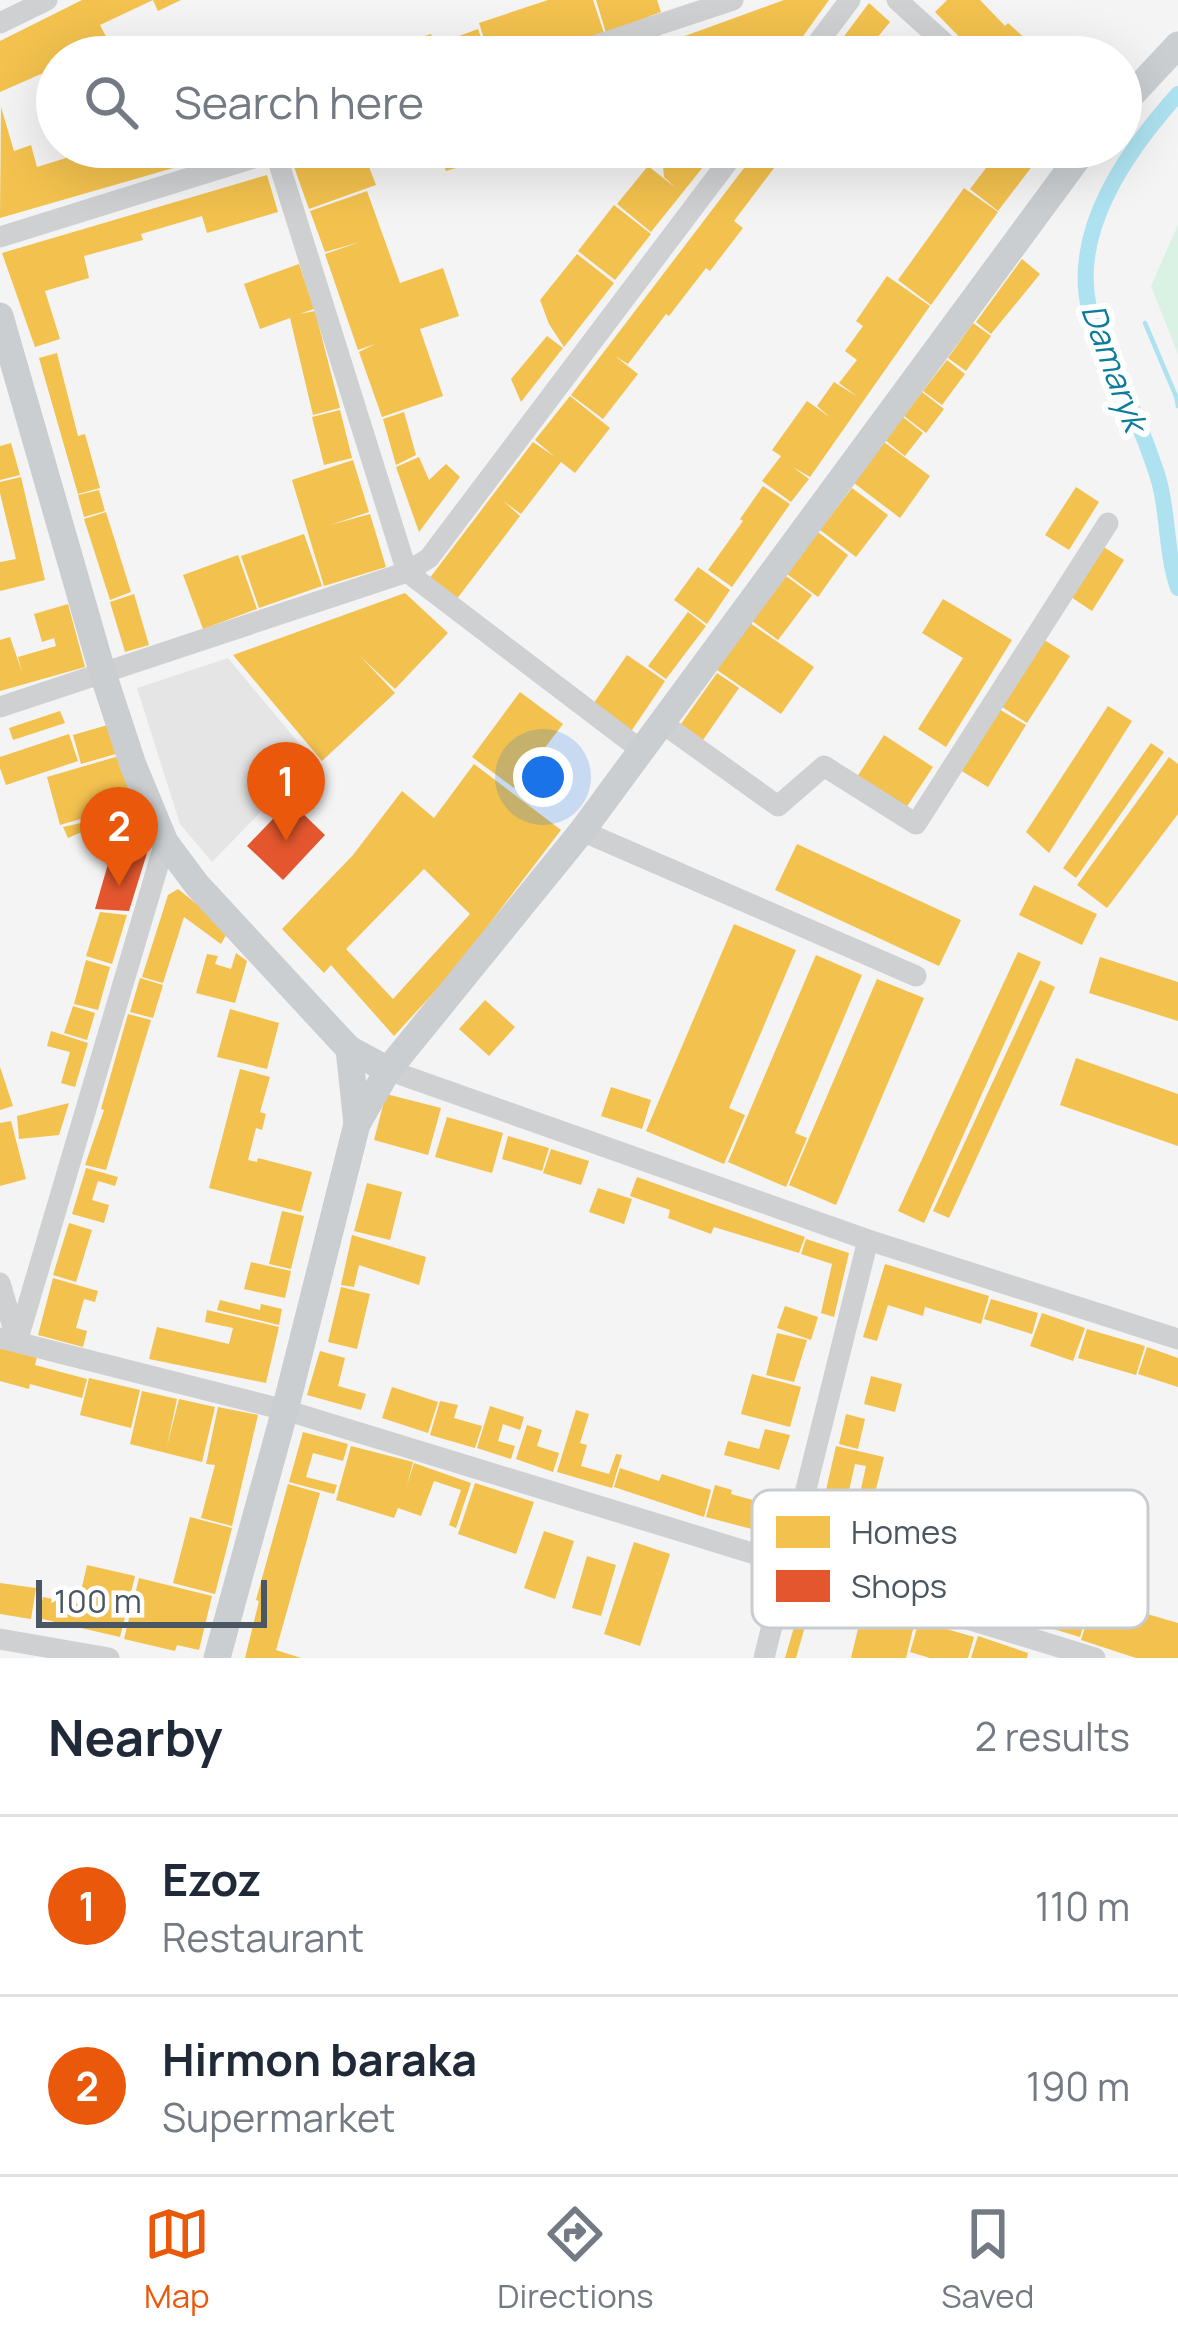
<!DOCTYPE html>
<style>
body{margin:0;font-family:Manrope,sans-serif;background:#f6f6f7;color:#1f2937}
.scale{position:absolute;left:36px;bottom:30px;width:231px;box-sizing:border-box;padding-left:12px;border:6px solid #4a5661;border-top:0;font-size:33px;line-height:42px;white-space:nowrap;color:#4a5661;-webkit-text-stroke:9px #fff;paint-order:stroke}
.you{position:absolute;left:543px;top:777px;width:42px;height:42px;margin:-30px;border:9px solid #fff;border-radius:50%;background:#1a73e8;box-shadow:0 0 0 18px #1a73e833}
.badge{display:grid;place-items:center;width:78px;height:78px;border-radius:50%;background:#ea580c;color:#fff;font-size:39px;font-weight:700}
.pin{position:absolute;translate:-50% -99px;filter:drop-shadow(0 3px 6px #0008)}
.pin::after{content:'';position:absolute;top:63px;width:42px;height:36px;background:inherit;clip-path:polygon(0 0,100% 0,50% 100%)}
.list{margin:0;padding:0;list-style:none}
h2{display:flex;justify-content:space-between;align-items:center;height:156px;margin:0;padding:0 48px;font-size:51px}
h2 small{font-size:39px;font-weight:400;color:#747a83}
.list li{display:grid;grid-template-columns:78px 1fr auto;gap:36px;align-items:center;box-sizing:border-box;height:180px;padding:0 48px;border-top:3px solid #e0e1e3}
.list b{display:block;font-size:45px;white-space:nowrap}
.list p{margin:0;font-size:39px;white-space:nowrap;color:#747a83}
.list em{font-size:39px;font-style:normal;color:#747a83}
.icon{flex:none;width:66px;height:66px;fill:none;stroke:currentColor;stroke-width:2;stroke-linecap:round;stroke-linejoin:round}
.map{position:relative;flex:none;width:1178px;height:1658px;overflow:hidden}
.search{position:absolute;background:#fff;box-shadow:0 12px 48px #0002;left:36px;right:36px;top:36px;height:132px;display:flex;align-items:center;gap:30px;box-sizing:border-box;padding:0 42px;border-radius:66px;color:#747a83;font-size:45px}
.sheet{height:516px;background:#fff}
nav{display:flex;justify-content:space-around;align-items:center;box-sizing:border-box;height:168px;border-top:3px solid #e0e1e3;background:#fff;font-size:33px;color:#747a83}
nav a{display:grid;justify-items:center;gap:6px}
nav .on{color:#ea580c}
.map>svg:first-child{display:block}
</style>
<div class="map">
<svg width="1178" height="1658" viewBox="0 0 1178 1658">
<rect width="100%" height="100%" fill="#f4f4f4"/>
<path fill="#e6e5e6" d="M228 658 312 759 212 862 180 824 137 688Z"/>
<path fill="#d9f2e3" d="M1178 225V354L1151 286Z"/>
<g fill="#f2c14e" fill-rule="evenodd">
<path d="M82 0H181L158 11 153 0 100 25 114 52 94 57H57V67L0 92V41Z"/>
<path d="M548 0H593L604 33 533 57H490L479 23Z"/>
<path d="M596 0H657L661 12 606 33Z"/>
<path d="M784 0H829L788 57H627Z"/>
<path d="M947 0H980L1005 26 1008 23 1046 57H977L996 36 976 54 935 12Z"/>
<path d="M869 3 890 22 863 55 842 39Z"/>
<path d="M478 29 488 57H442L437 44Z"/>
<path d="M431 34 440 57H362L361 56Z"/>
<path d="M300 39 306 57H247V56Z"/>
<path d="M841 41 863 57H829Z"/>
<path d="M1 107 14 151 31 145 37 167 95 149 94 147H212L215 156 0 218Z"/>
<path d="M340 147H428V148L369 167 376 185 309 209 293 164Z"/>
<path d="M436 147H507L509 152 446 171Z"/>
<path d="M661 147H719L651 232 617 204 648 166 676 188 664 177Z"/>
<path d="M760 147H790L734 221 743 228 710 271 706 268 669 316 666 314 628 364 615 356 638 374 603 419 571 395Z"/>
<path d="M1002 147H1037L1043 152 998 211 970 189Z"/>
<path d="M267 175 278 212 207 233 202 216 141 234 143 240 84 256 89 278 45 291 60 339 35 347 2 253Z"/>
<path d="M964 188 998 212 931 305 898 280Z"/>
<path d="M367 191 400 283 443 268 459 316 420 329 443 396 382 417 359 352 375 344 358 350 325 254 360 242 325 252 310 211Z"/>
<path d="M614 205 651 234 615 280 578 251Z"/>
<path d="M577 254 614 283 564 347 549 324 540 300Z"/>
<path d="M1022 259 1040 274 991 334 976 322Z"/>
<path d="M299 264 314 309 299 314 315 311 340 408 313 415 290 318 260 329 244 284Z"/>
<path d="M887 276 930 306 810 477 793 467 809 479 791 502 762 481 781 456 772 450 807 401 831 418 817 406 834 382 858 397 839 383 857 360 845 351 863 326 856 321Z"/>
<path d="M973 323 991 336 966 371 948 358Z"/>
<path d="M547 336 563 348 521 402 511 379Z"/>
<path d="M57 353 78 436 85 434 100 488 78 494 39 358Z"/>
<path d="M947 360 965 374 942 405 923 391Z"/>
<path d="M922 392 944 409 926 433 904 416Z"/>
<path d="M570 396 610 428 575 473 561 462 521 514 502 500 520 516 456 600 429 579 533 442 555 457 535 440Z"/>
<path d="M340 410 352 458 324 465 312 417Z"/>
<path d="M404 412 416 455 396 465 383 419Z"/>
<path d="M903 417 923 433 905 456 885 440Z"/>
<path d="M884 442 930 476 900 518 854 483Z"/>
<path d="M11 443 20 475 0 480V446Z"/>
<path d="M419 457 429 480 446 464 460 477 419 532 396 467Z"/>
<path d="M353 460 369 512 330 525 370 514 386 567 324 586 292 480Z"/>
<path d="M21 477 45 580 0 591V562L16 559 0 493V482Z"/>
<path d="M763 486 790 504 732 587 708 570 743 521 740 519Z"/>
<path d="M1076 487 1099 502 1069 550 1045 535Z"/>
<path d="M852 488 888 515 856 557 820 530Z"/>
<path d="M99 490 105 511 84 517 78 495Z"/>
<path d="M106 512 131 592 110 600 84 519Z"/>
<path d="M818 532 848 555 818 597 787 574Z"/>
<path d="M304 534 322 586 259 608 241 556Z"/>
<path d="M1102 546 1124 560 1092 611 1071 597Z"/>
<path d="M238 555 257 609 203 629 183 575Z"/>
<path d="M698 567 730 590 707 624 674 600Z"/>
<path d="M786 576 812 595 778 640 752 621Z"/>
<path d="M405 593 448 633 395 689 360 656 395 693 322 761 233 655Z"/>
<path d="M134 594 149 645 125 652 110 602Z"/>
<path d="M943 599 1012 640 946 747 918 729 963 658 922 633Z"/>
<path d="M68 604 85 667 0 691V640L10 637 22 672 18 657 56 646 54 638 42 642 34 614Z"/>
<path d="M688 612 706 626 666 679 648 666Z"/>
<path d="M750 623 814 667 781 714 717 670Z"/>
<path d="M1041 638 1070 656 1027 723 999 705Z"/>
<path d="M627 655 665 681 630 733 591 707Z"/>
<path d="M717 673 739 688 703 740 681 724Z"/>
<path d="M520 692 563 724 514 788 472 757Z"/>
<path d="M1108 706 1132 721 1049 853 1026 832Z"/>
<path d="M997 708 1026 725 988 787 960 770Z"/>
<path d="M60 711 65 723 13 740 9 728Z"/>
<path d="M111 724 119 753 81 764 73 735Z"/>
<path d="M69 734 78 761 6 785 0 768V757Z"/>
<path d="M884 735 933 767 906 808 857 777Z"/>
<path d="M1151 743 1164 752 1076 878 1063 868Z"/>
<path d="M119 756 133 804 60 825 47 777Z"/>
<path d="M1169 757 1178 764V814L1107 908 1077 885Z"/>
<path d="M474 764 561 830 487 927 491 930 394 1036 331 965 324 973 282 929 353 855 402 791 434 818ZM424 869 470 914 393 999 346 949Z"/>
<path d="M139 810 138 853 125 854 124 834 85 833 84 831 68 838 63 827Z"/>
<path d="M797 844 961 920 939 966 775 890Z"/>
<path d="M1034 885 1097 914 1082 945 1019 915Z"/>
<path d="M178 889 229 930 221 944 184 917 163 983 142 977 168 895Z"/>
<path d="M100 912 127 915 112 964 86 956Z"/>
<path d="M734 924 796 950 729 1108 745 1115 724 1164 646 1131Z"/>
<path d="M1018 952 1041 962 924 1223 898 1211Z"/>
<path d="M236 953 247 961 235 1003 196 993 207 954 218 956 215 964 231 969Z"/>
<path d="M816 955 862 975 795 1133 807 1138 786 1187 728 1162Z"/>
<path d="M1100 957 1178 982V1021L1089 993Z"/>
<path d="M86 960 110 967 98 1010 74 1004Z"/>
<path d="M140 978 163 985 153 1018 130 1012Z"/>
<path d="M877 979 924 998 836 1205 789 1185Z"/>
<path d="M1040 980 1055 987 949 1218 933 1211Z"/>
<path d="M485 1000 515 1027 489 1056 459 1029Z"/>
<path d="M73 1006 95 1013 87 1040 64 1033Z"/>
<path d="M230 1009 279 1023 267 1069 217 1057Z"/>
<path d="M128 1014 151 1020 106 1170 85 1165 104 1110 101 1109Z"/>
<path d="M51 1031 88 1043 75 1087 61 1083 70 1052 47 1046Z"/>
<path d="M1076 1058 1178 1094V1146L1060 1105Z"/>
<path d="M0 1067 13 1106 0 1110Z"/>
<path d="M240 1069 270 1077 260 1112 266 1114 262 1130 256 1128 248 1160 257 1162 258 1158 312 1172 301 1212 209 1188Z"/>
<path d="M611 1087 651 1100 642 1129 601 1116Z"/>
<path d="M386 1094 441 1108 428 1155 374 1140Z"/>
<path d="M69 1103 59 1135 19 1139 17 1116Z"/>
<path d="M447 1117 503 1133 492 1173 435 1157Z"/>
<path d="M11 1121 26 1179 0 1186V1123Z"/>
<path d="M508 1136 549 1148 542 1171 502 1159Z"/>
<path d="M551 1149 589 1161 581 1185 543 1173Z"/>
<path d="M86 1168 118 1177 115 1186 98 1181 92 1200 109 1205 104 1223 72 1214Z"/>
<path d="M637 1177 805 1237 799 1253 714 1227 711 1234 668 1218 670 1210 630 1196Z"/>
<path d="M367 1183 402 1192 390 1240 354 1231Z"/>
<path d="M598 1188 632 1199 624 1224 589 1212Z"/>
<path d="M282 1211 304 1216 291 1269 269 1264Z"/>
<path d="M69 1223 92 1230 76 1282 53 1275Z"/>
<path d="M352 1235 426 1257 419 1285 359 1265 354 1287 341 1285Z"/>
<path d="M806 1239 849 1253 834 1317 821 1313 832 1264 801 1254Z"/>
<path d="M251 1262 291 1271 285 1298 244 1289Z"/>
<path d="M885 1264 989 1296 981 1324 925 1307 923 1316 888 1305 877 1341 863 1337Z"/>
<path d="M53 1278 98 1291 95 1302 84 1299 76 1328 87 1331 83 1347 38 1335Z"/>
<path d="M341 1287 370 1294 357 1349 328 1342Z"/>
<path d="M991 1299 1038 1313 1032 1334 984 1319Z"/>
<path d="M220 1300 260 1310 261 1304 282 1309 279 1325 217 1310Z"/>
<path d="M785 1306 818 1317 811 1340 777 1328Z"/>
<path d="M207 1310 279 1327 266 1383 149 1359 157 1327 229 1344 233 1328 205 1322Z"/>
<path d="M1042 1313 1085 1328 1073 1361 1030 1346Z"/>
<path d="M1087 1329 1145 1346 1136 1375 1078 1358Z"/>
<path d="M777 1333 807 1340 794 1382 766 1375Z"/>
<path d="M0 1347 37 1357 35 1365 87 1379 82 1398 30 1384 29 1389 0 1381Z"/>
<path d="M1147 1347 1178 1358V1387L1138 1374Z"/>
<path d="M320 1351 345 1358 338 1386 366 1394 361 1410 307 1395Z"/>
<path d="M752 1374 801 1387 790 1427 741 1414Z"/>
<path d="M871 1376 902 1384 895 1412 864 1404Z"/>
<path d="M89 1378 140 1390 131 1428 80 1415Z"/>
<path d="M392 1387 438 1402 428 1433 382 1418Z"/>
<path d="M142 1391 177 1399 167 1446 179 1399 215 1407 202 1462 130 1444Z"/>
<path d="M440 1401 458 1405 454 1418 482 1426 475 1448 430 1435Z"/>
<path d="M490 1406 524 1417 520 1430 503 1424 498 1441 515 1446 511 1459 477 1448Z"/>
<path d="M218 1407 258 1415 232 1526 201 1518 215 1465 206 1464Z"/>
<path d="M576 1410 589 1414 580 1443 587 1445 581 1466 609 1474 616 1454 622 1455 612 1488 557 1472Z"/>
<path d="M846 1414 865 1419 858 1449 839 1444Z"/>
<path d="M527 1425 542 1430 537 1446 559 1453 553 1472 516 1459Z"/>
<path d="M765 1429 790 1435 779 1470 724 1455 728 1441 759 1449Z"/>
<path d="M303 1432 348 1444 343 1461 313 1453 306 1477 337 1485 334 1494 289 1482Z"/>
<path d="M351 1446 413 1462 407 1485 414 1463 471 1483 456 1528 449 1525 461 1490 434 1481 421 1516 398 1508 394 1518 336 1500Z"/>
<path d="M836 1446 884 1457 873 1501 859 1498 866 1466 855 1464 848 1495 826 1490Z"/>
<path d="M620 1468 659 1481 662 1474 711 1490 704 1517 614 1487Z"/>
<path d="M475 1483 534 1502 516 1554 458 1534Z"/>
<path d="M288 1484 320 1493 276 1650 301 1658H245L259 1601 256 1600Z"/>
<path d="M715 1485 732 1490 731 1494 760 1502 761 1498 776 1502 767 1533 706 1517Z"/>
<path d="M190 1517 232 1528 215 1594 173 1583Z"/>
<path d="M544 1531 574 1541 555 1599 524 1588Z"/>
<path d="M634 1542 670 1554 640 1646 604 1634Z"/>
<path d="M587 1556 616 1565 601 1616 572 1608Z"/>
<path d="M87 1565 135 1576 120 1637 38 1618 43 1597 78 1604Z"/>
<path d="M139 1578 212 1596 199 1650 177 1645 175 1651 124 1639Z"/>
<path d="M0 1583 36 1588 31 1619 0 1614Z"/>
<path d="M806 1586 860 1601 855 1621 823 1611 818 1626 806 1623 796 1658H785Z"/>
<path d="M1001 1589 1086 1616 1080 1637 994 1611Z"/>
<path d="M864 1604 916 1617 906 1658H851Z"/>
<path d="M1091 1608 1127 1619 1130 1609 1178 1623V1658H1136L1081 1640Z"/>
<path d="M919 1621 974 1637 968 1658H930L910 1652Z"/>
<path d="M978 1636 1028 1653 1027 1658H971Z"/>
</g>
<g fill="#e4572e">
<path d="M290 801 325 835 283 880 247 846Z"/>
<path d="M147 853 129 911 95 909 108 864Z"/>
</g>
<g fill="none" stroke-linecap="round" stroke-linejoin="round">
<path stroke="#aee2f0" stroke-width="4.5" d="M1145 323 1176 396 1178 406"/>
<path stroke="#aee2f0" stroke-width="16" d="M1178 94C1128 150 1071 229 1089 308 1093 328 1106 349 1114 368 1130 402 1144 435 1156 471 1169 509 1165 551 1178 588"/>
<g stroke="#ced0d2" stroke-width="21">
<path d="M897 0 960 57"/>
<path d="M0 23 47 0"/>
<path d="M561 57 733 0"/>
<path d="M807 57 850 0"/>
<path d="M275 151 407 572 641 750"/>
<path d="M0 237 286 148"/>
<path d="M0 707 407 572 429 558 739 147"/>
<path d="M662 723 778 806 824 766 916 824 1108 523"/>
<path d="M582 831 916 976"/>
<path d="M388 1070 868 1240 1178 1339"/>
<path d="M0 1283 17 1341"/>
<path d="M0 1338 285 1410 1095 1658"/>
<path d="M17 1342 165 842"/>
<path d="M0 1639 109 1658"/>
<path d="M764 1658 868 1240"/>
</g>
<g stroke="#caced1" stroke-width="27">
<path d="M1121 106 1178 45"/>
<path d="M0 316 103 674 133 765 165 842 197 885 349 1049 388 1070 357 1124 285 1410 217 1658"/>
<path d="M349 1049 357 1124"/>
<path d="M388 1070 582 831 1086 147"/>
</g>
</g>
<g text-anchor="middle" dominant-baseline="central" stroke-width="12" stroke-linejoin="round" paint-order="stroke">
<g font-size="33" font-style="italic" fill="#0c7c9b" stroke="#fff">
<text transform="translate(1115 367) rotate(70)">Damaryk</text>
</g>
</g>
<rect x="752" y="1490" width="396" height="138" rx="18" fill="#fff" stroke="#c9ccd0" stroke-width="3"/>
<rect x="776" y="1516" width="54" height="32" fill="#f2c14e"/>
<rect x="776" y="1570" width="54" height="32" fill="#e4572e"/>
<g font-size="33" fill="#4a5661">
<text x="851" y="1544">Homes</text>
<text x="851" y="1598">Shops</text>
</g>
</svg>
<div class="scale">100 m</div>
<div class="you"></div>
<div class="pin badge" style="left:286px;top:841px">1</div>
<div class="pin badge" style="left:119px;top:886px">2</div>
<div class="search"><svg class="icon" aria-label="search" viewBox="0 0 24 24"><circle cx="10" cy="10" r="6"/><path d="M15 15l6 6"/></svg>Search here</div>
</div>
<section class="sheet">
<h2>Nearby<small>2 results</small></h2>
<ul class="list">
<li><span class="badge">1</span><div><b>Ezoz</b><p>Restaurant</p></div><em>110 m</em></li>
<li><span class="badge">2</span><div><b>Hirmon baraka</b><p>Supermarket</p></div><em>190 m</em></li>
</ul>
</section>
<nav>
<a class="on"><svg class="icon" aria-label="map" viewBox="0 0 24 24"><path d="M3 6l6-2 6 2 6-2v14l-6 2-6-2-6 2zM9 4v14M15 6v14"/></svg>Map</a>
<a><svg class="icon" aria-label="directions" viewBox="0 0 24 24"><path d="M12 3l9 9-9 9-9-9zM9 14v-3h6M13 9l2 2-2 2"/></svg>Directions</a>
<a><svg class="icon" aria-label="saved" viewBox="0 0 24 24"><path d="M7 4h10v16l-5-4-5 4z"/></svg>Saved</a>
</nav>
